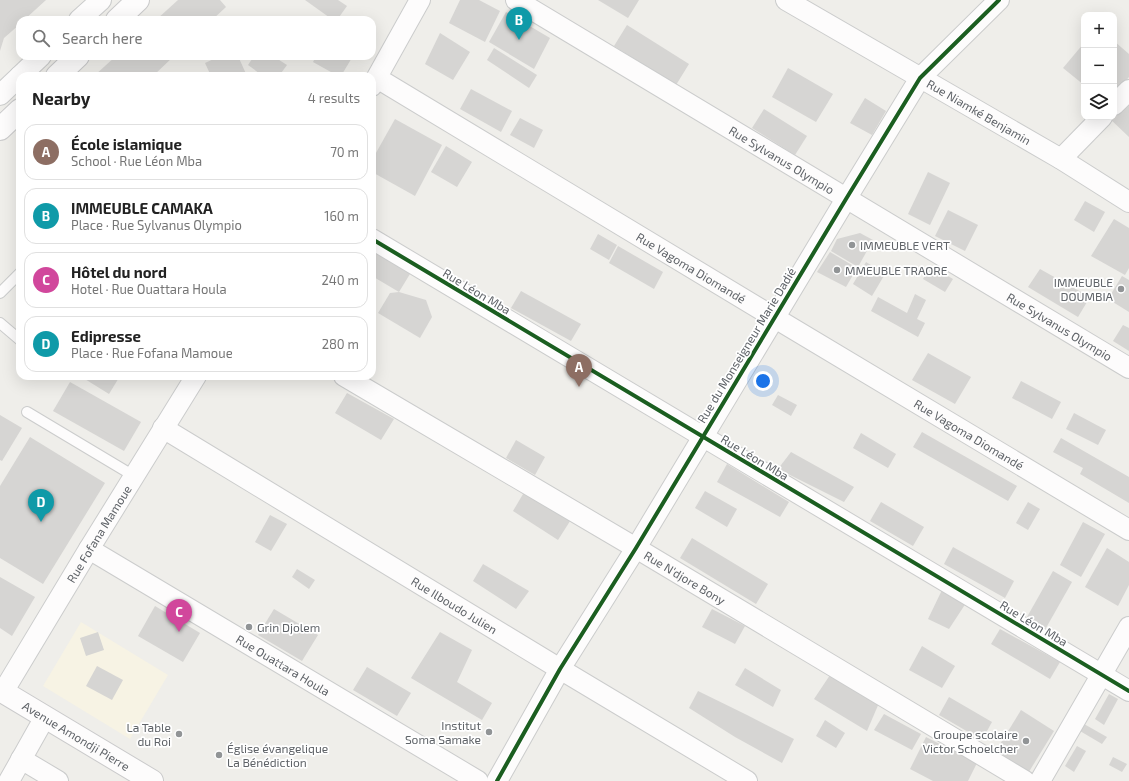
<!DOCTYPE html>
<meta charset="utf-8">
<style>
body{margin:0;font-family:"Exo 2",sans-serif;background:#f2f2f2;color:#222}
.controls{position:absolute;right:12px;top:12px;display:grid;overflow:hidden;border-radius:8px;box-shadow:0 4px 16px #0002}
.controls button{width:36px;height:36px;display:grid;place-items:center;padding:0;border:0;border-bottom:1px solid #e0e0e0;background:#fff;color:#222;font:20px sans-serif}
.you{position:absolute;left:763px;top:381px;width:14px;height:14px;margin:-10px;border:3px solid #fff;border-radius:50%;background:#1a73e8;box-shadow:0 0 0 6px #1a73e833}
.badge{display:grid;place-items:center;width:26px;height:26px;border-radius:50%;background:#919496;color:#fff;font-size:13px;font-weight:700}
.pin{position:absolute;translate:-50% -33px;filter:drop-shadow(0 1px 2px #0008)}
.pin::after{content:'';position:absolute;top:21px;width:14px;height:12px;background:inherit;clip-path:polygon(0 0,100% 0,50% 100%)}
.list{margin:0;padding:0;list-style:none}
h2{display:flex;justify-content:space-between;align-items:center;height:52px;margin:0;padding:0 16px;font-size:17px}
h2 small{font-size:13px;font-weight:400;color:#767676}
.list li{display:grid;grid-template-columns:26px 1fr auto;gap:12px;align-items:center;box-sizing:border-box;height:56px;margin:0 8px 8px;padding:0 8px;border:1px solid #e0e0e0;border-radius:12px}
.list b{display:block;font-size:15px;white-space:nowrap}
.list p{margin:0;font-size:13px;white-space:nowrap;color:#767676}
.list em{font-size:13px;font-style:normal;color:#767676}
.icon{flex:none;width:22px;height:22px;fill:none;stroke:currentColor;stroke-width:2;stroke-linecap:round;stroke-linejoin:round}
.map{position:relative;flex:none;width:1129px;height:781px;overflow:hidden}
.search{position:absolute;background:#fff;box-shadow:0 4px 16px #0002;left:16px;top:16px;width:360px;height:44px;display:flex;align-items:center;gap:10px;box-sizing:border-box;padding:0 14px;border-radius:12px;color:#767676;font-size:15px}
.panel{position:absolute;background:#fff;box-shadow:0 4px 16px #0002;left:16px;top:72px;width:360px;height:308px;border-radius:12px}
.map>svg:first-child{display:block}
</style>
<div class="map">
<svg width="1129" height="781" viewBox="0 0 1129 781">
<rect width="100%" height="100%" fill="#efeeea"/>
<path fill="#f7f3e4" d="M81 622 168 675 130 739 43 686Z"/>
<g fill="#d6d5d3">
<path d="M0 0H46L24 20H20V24L4 38 0 51Z"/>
<path d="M178 0H220L226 7 212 20H156Z"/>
<path d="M305 0H338L347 6 337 20H333Z"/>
<path d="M460 0H479L500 11 485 42 449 23Z"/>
<path d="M598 0H639L628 18Z"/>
<path d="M506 12 550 38 534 69 489 42Z"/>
<path d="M627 25 689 64 676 85 614 46Z"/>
<path d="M440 33 470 52 453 80 425 64Z"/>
<path d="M1114 41 1129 54V77L1114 95Z"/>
<path d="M1084 43V85L1063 68Z"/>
<path d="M494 48 537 75 529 88 487 60Z"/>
<path d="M116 56H174L153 76H94Z"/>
<path d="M220 56H238L247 76H211L205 63Z"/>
<path d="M254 56H273L287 65 279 76H263L248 65Z"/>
<path d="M316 56H353L341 76H338L313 62Z"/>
<path d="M788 68 833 94 816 122 772 97Z"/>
<path d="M471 89 512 111 501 132 460 109Z"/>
<path d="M865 98 886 111 872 135 850 123Z"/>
<path d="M1129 98V137L1109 118 1110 117H1114V113Z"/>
<path d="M764 109 807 136 795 155 752 128Z"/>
<path d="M520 118 543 130 534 148 510 135Z"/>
<path d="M395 119 442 145 415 196 372 172V160Z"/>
<path d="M446 146 472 162 457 187 431 172Z"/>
<path d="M928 172 950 183 930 225 908 214Z"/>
<path d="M1085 201 1105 212 1094 232 1074 220Z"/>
<path d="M948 210 978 225 965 251 935 236Z"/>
<path d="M1114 219 1129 228V268L1125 275 1091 256Z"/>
<path d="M860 233 873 240 858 267 831 251 837 239Z"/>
<path d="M598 234 617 245 609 260 590 249Z"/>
<path d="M618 246 663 272 654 289 609 263Z"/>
<path d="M372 247 413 269 399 292 372 276Z"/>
<path d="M830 252 857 268 846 287 817 272Z"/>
<path d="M866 262 885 274 872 296 853 284Z"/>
<path d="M931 266 953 279 945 292 923 279Z"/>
<path d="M1040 269 1090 297 1078 317 1028 287Z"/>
<path d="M1122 276 1129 280V312L1108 299Z"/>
<path d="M521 291 581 324 571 341 511 308Z"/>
<path d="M399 292 426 300 432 317 420 338 378 313 390 293Z"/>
<path d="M915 294 926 300 917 319 925 323 918 337 871 311 878 297 907 313Z"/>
<path d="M1123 325 1129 328V351L1113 341Z"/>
<path d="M928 353 971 377 955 404 912 380Z"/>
<path d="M80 376H120L109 394Z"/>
<path d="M1021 381 1061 402 1052 419 1012 398Z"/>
<path d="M70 382 141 422 124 451 53 411Z"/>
<path d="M347 393 394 419 381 440 335 413Z"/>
<path d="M778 395 797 405 791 416 772 405Z"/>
<path d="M1074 413 1106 430 1098 445 1066 429Z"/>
<path d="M0 415 22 428 2 461 0 460Z"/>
<path d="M922 432 1017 486 1008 501 913 447Z"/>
<path d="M861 433 896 454 888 468 853 448Z"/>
<path d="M30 437 105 483 43 584 0 558V486Z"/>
<path d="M1061 438 1129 477V503L1080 474 1083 468 1053 452Z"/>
<path d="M516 440 545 457 535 475 506 458Z"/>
<path d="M791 452 854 487 844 502 778 469Z"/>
<path d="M727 464 789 502 780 517 717 482Z"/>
<path d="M526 489 572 518 558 540 513 511Z"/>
<path d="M705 491 737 509 727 527 695 508Z"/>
<path d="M881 502 924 527 913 546 870 521Z"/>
<path d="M1028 502 1040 509 1028 530 1016 523Z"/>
<path d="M270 515 287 524 271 551 255 542Z"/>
<path d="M1083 522 1105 534 1081 577 1060 565Z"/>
<path d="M692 538 768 584 756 604 680 558Z"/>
<path d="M953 547 1014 581 1005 598 944 564Z"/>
<path d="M1107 548 1129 562V585L1118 606 1085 587Z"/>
<path d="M483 564 529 591 516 609 473 581Z"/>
<path d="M297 569 315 580 309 589 292 577Z"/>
<path d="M1053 571 1072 582 1046 628 1027 617Z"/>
<path d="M0 577 35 597 12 636 0 628Z"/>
<path d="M942 590 966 603 949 629 928 619Z"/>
<path d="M155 606 200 633 183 662 138 636Z"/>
<path d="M274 609 318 635 302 661 258 635Z"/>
<path d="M712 609 745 626 735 644 702 627Z"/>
<path d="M1000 629 1060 662 1050 679 991 644Z"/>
<path d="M98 632 104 650 86 656 80 638Z"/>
<path d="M440 632 472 650 457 682 492 703 482 720 411 678Z"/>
<path d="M922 646 955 666 942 688 909 670Z"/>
<path d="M97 666 123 680 112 700 86 686Z"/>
<path d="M367 667 411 693 397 716 353 690Z"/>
<path d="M745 668 781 690 773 707 735 685Z"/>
<path d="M832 672 879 703 867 731 814 699Z"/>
<path d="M698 691 747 715 794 739 782 763 735 737 689 708Z"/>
<path d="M1109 694 1118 699 1104 725 1095 719Z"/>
<path d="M949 697 992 722 982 740 939 715Z"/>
<path d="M1021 710 1054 731 1027 775 994 754Z"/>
<path d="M884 714 921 734 912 750 874 730Z"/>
<path d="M825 720 845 733 836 748 816 736Z"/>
<path d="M1084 724 1107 737 1102 744 1080 731Z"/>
<path d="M926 737 977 763 968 781H933L910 769Z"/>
<path d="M1077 746 1086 751 1074 772 1065 766Z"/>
<path d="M1113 757 1127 764 1122 772 1109 765Z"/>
</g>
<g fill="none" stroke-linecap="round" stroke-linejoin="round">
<g stroke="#cbcccc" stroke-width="12">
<g id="lane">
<path d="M0 293 20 273"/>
<path d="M0 323 20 340"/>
<path d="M27 412 134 476"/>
</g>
</g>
<g stroke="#cbcccc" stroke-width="22">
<g id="street">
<path id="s1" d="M516 0 1129 368"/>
<path id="s2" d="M786 0 1061 159 1129 202"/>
<path d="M79 20 101 0"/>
<path d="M20 76 41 56"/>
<path id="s3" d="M377 78 775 318 1129 530"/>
<path d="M372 86 420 0"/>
<path d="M0 95 20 76"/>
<path d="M1114 105 1129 90"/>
<path d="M1061 159 1102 117"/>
<path d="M372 239 1129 691"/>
<path id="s4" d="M344 376 636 548 1025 781"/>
<path id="s5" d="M163 428 560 669 747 781"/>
<path id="s6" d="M89 549 478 781"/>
<path id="s7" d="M3 692 89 549 196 376"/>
<path d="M21 759 58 781"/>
<path d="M9 781 45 717"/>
<path d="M497 781 560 669 636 548 846 199 920 78 999 0"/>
<path d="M1040 781 1129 627"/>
</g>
</g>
<g stroke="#cacacb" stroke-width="24">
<g id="secondary">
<path d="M117 20 138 0"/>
<path d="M57 76 78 56"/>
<path d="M0 129 20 110"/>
<path id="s8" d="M0 690 152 781"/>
</g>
</g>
<use href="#lane" stroke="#fdfcfc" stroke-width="10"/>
<use href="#street" stroke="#fdfcfc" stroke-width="20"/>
<use href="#secondary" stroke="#fdfcfc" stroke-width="22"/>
<g stroke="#fff" stroke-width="6">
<g id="cycleway">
<path d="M372 239 1129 691"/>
<path d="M497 781 560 669 636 548 846 199 920 78 999 0"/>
</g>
</g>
<use href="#cycleway" stroke="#1b5e20" stroke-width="4"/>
</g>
<g fill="#919496" stroke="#fff" stroke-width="1.5">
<circle cx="852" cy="245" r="4"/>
<circle cx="837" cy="270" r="4"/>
<circle cx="1121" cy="289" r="4"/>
<circle cx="249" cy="627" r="4"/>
<circle cx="489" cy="732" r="4"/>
<circle cx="179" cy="734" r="4"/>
<circle cx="1026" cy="741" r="4"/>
<circle cx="219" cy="755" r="4"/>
</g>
<g text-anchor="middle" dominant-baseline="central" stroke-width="3.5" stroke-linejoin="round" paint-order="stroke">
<g font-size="12" fill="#5f6368" stroke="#fff">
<text stroke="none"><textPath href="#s2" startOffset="223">Rue Niamké Benjamin</textPath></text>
<text stroke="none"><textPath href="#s1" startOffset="310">Rue Sylvanus Olympio</textPath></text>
<text stroke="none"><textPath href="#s3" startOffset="367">Rue Vagoma Diomandé</textPath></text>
<text transform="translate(477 291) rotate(31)">Rue Léon Mba</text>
<text stroke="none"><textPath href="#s1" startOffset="634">Rue Sylvanus Olympio</textPath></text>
<text transform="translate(746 345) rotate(-59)">Rue du Monseigneur Marie Dadié</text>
<text stroke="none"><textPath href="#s3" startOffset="691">Rue Vagoma Diomandé</textPath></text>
<text transform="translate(755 457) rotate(31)">Rue Léon Mba</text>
<text stroke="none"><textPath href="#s7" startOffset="185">Rue Fofana Mamoue</textPath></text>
<text stroke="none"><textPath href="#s4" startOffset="396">Rue N'djore Bony</textPath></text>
<text stroke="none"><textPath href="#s5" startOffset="341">Rue Ilboudo Julien</textPath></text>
<text transform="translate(1034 623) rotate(31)">Rue Léon Mba</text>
<text stroke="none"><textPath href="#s6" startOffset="226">Rue Ouattara Houla</textPath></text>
<text stroke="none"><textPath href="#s8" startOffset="89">Avenue Amondji Pierre</textPath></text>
</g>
<g font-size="12" fill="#5f6368" stroke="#fff" text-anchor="start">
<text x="860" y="245">IMMEUBLE VERT</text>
<text x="845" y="270">MMEUBLE TRAORE</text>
<text x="1113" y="282" text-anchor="end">IMMEUBLE<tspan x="1113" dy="14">DOUMBIA</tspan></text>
<text x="257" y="627">Grin Djolem</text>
<text x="481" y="725" text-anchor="end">Institut<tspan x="481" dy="14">Soma Samake</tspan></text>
<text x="171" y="727" text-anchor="end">La Table<tspan x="171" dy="14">du Roi</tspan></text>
<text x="1018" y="734" text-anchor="end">Groupe scolaire<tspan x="1018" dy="14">Victor Schoelcher</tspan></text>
<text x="227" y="748">Église évangelique<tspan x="227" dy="14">La Bénédiction</tspan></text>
</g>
</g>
</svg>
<div class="controls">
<button>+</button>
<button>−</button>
<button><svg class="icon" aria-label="layers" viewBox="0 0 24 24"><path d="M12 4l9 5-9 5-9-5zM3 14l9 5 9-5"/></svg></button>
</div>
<div class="you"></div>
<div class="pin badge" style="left:579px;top:387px;background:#8d6e63">A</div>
<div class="pin badge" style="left:519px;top:40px;background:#0f9aa8">B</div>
<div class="pin badge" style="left:179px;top:632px;background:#d1479c">C</div>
<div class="pin badge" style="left:41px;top:522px;background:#0f9aa8">D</div>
<div class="search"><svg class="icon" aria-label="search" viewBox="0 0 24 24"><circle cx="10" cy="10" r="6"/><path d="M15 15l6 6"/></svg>Search here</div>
<section class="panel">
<h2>Nearby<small>4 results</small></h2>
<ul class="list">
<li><span class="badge" style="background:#8d6e63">A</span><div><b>École islamique</b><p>School · Rue Léon Mba</p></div><em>70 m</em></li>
<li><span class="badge" style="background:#0f9aa8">B</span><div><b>IMMEUBLE CAMAKA</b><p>Place · Rue Sylvanus Olympio</p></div><em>160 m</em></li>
<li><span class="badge" style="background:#d1479c">C</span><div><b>Hôtel du nord</b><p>Hotel · Rue Ouattara Houla</p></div><em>240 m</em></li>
<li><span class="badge" style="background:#0f9aa8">D</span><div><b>Edipresse</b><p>Place · Rue Fofana Mamoue</p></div><em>280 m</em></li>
</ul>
</section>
</div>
